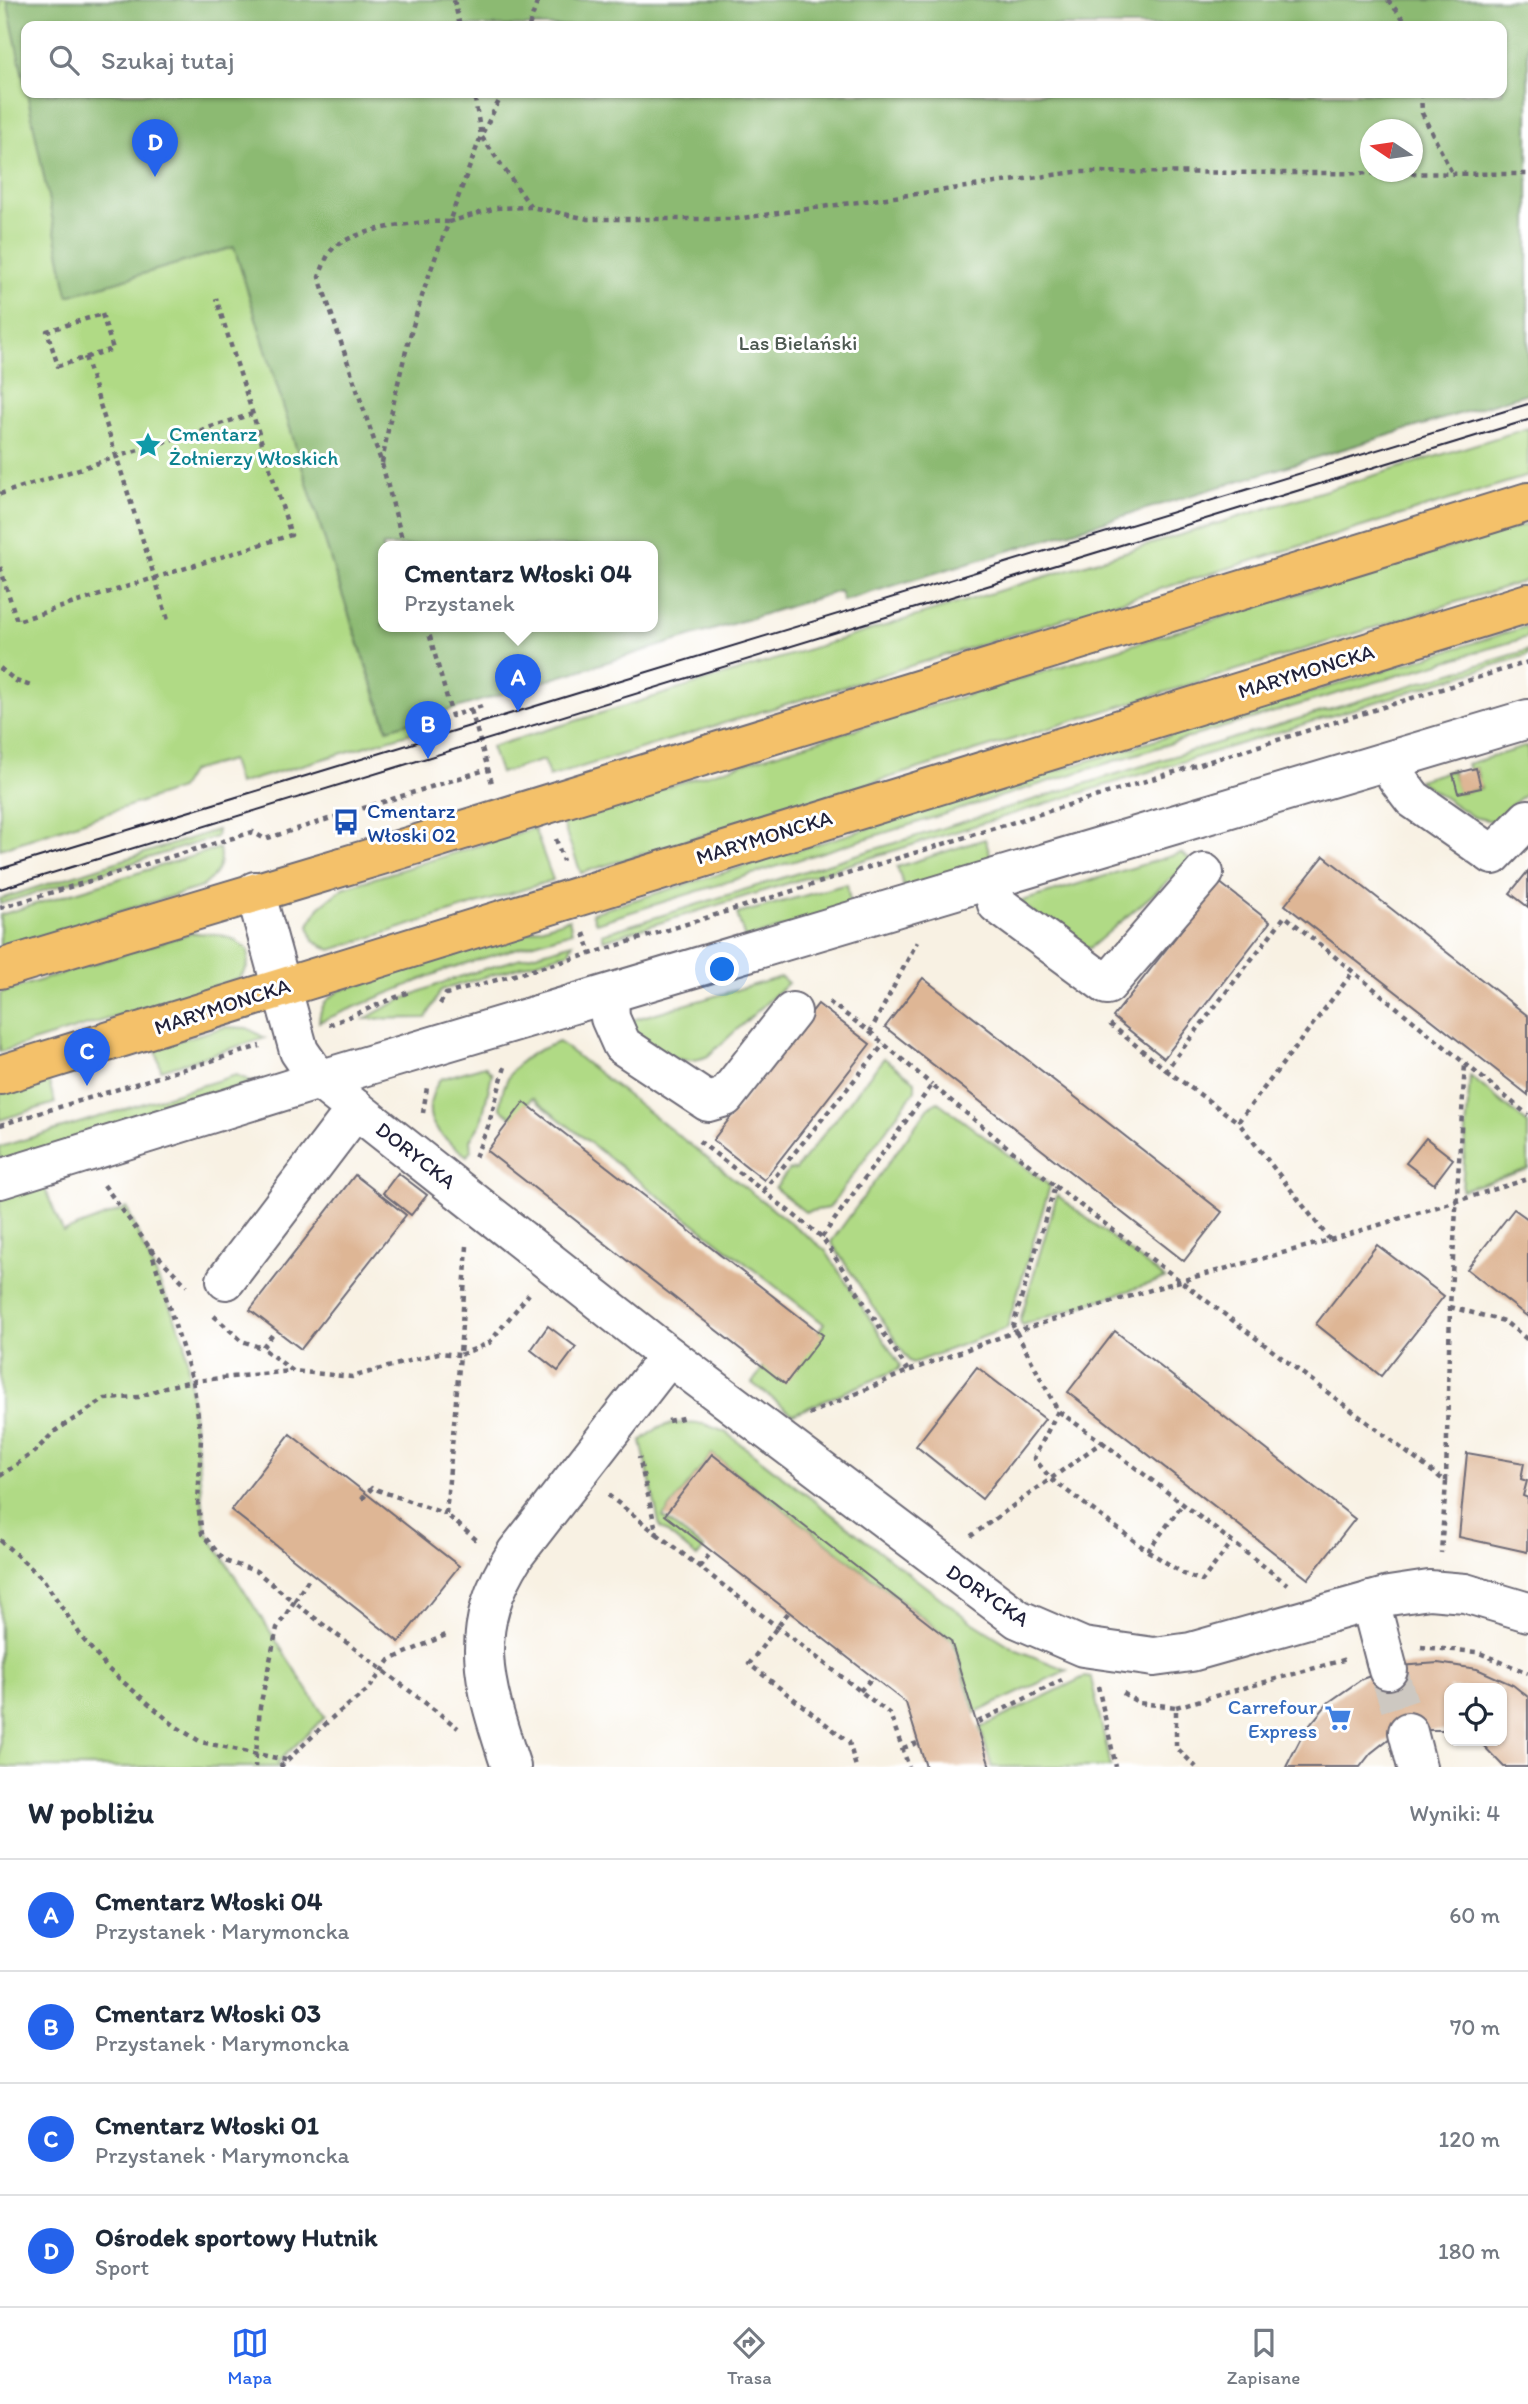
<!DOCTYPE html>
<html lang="pl">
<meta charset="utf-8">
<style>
body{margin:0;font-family:Itim,sans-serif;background:#f2f2f3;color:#1f2937}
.controls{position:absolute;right:21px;bottom:21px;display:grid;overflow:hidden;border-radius:14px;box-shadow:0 2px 5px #0004}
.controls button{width:63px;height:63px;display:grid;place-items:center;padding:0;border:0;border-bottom:2px solid #e0e1e3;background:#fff;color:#1f2937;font:35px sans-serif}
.compass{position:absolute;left:1360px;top:119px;width:63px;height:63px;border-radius:50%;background:#fff;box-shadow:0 2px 5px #0004;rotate:283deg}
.you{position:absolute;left:723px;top:970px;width:24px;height:24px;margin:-18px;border:5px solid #fff;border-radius:50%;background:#1a73e8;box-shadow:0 0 0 10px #1a73e833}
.badge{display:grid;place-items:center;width:46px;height:46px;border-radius:50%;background:#2563eb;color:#fff;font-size:23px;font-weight:700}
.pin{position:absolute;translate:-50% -58px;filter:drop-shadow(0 2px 4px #0008)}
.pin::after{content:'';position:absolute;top:37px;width:24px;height:21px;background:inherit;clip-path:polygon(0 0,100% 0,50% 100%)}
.popup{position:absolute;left:378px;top:541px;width:280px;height:91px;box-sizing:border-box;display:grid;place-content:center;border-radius:14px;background:#fff;filter:drop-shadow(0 2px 5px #0005);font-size:23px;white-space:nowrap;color:#747a83}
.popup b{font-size:26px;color:#1f2937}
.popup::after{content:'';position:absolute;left:50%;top:100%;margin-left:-14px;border:14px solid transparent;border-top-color:#fff}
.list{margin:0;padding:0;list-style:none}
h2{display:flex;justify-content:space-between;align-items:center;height:91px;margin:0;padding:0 28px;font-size:30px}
h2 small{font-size:23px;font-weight:400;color:#747a83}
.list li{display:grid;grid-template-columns:46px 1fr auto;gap:21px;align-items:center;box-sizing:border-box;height:112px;padding:0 28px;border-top:2px solid #e0e1e3}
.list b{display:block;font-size:26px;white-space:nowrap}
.list p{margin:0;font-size:23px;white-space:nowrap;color:#747a83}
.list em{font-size:23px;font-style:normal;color:#747a83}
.icon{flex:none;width:38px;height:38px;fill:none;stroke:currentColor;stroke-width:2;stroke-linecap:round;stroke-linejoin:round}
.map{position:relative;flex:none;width:1528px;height:1767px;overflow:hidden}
.search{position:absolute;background:#fff;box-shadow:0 2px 5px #0004;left:21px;right:21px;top:21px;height:77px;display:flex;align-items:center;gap:18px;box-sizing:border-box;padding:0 24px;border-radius:14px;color:#747a83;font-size:26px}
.sheet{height:539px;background:#fff}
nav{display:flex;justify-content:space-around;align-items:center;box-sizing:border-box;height:98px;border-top:2px solid #e0e1e3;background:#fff;font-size:19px;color:#747a83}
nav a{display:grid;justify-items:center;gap:4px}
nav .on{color:#2563eb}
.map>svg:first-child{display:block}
</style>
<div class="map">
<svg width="1528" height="1767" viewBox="0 0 1528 1767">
<rect width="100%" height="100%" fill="#fff"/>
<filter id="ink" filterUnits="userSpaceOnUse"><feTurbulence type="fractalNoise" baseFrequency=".0143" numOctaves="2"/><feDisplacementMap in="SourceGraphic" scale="14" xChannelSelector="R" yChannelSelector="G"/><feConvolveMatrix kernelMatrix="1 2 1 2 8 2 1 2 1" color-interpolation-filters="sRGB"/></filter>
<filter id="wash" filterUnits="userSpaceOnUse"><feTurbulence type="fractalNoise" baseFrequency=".00686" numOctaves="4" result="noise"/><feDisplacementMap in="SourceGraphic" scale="28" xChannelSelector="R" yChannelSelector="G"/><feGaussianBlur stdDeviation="1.57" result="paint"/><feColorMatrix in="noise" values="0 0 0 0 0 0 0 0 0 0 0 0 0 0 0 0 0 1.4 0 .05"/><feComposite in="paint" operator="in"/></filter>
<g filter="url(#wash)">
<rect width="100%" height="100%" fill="#f8f1e3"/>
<g fill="#b0da85" stroke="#697e60" stroke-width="2">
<path d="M0 0H442L26 26V93H454L234 246 334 570 387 729 445 712 448 722 238 784 231 760 191 771 180 789 0 849Z"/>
<path d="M1528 428V476L549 777 544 760 500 773 491 747Z"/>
<path d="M1528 524V580L581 873 561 819Z"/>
<path d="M1528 626V637L1204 733 596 923 592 913Z"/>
<path d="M1528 650V655L604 940 602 934 1184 753Z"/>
<path d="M1528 746V792L1492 821 1473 817 1418 780 1452 770 1459 793 1481 788 1476 768 1469 770 1467 764Z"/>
<path d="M534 828 553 880 331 950 313 941 309 925 319 907 343 888Z"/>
<path d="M217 830 216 837 0 904V899Z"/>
<path d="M985 839 993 863 905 891 897 867Z"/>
<path d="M219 848C223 867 216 875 202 887L0 948V915Z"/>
<path d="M1181 853 1192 861 1090 948 1078 947 1019 902Z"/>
<path d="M847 884 851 907 745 939 737 914Z"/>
<path d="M569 919 572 932 447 969 319 1022C320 1005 326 999 341 990Z"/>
<path d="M191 933C214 933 231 934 248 950 249 964 248 970 238 979L0 1052V993Z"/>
<path d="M573 943 569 952 441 990 426 1018 365 1019C427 981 504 964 573 943Z"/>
<path d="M781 977 788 983 708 1056C673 1071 651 1044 625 1022Z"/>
<path d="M225 1027 247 1028 265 1038 161 1070 155 1047Z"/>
<path d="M559 1042 825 1250 900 1365 899 1369 793 1414 752 1383 766 1364 784 1378 824 1324 532 1098 515 1119 500 1108C503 1069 524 1054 559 1042Z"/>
<path d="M884 1058 915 1081V1090L829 1208 805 1212 775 1188 789 1170 796 1169Z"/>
<path d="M485 1066 492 1074 481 1123 470 1140 471 1150 467 1156C437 1133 416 1119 440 1079Z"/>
<path d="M236 1075 253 1082 0 1169V1147Z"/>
<path d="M1470 1076 1528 1124V1169L1462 1190Z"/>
<path d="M48 1079 55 1103 0 1120V1094Z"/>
<path d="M938 1102 1050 1186 1007 1328 913 1363 909 1361 831 1242 929 1107Z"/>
<path d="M43 1184 63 1232 127 1208 185 1341 206 1531 325 1717 277 1763 281 1767H0V1190Z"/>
<path d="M1057 1195 1165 1279 1022 1325 1020 1321Z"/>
<path d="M675 1423 704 1424 725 1432 969 1620 1017 1650 1067 1670 975 1713 953 1641 712 1454 663 1517 704 1549 697 1557 660 1527 641 1441 659 1427Z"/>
<path d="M1084 1677 1091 1678 1111 1767H992L980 1728Z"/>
</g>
<path fill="#8cba72" stroke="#576e56" stroke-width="2" fill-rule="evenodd" d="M7 0H1528V393L843 601 840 591 388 729 334 570 234 247 68 296 27 93H1502V26H26V91ZM1370 130H1412V172H1370ZM383 546H653V626H383Z"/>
<g id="blocks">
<g fill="#deb695">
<path d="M1476 768 1481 788 1458 793 1453 774Z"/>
<path d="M1324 856 1528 1016V1095L1285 905Z"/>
<path d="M1528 871V907L1510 893Z"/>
<path d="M1219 882 1270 922 1164 1058 1113 1017Z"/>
<path d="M923 978 1222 1212 1184 1261 885 1027Z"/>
<path d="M818 1004 870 1044 764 1180 713 1140Z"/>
<path d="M524 1102 823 1335 785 1384 487 1151Z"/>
<path d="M1426 1138 1453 1159 1434 1184 1406 1163Z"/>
<path d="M398 1173 427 1195 411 1215 383 1193Z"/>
<path d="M355 1175 406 1215 301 1349 250 1310Z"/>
<path d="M1514 1209 1528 1219V1317L1467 1269Z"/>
<path d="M1377 1245 1444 1296 1381 1376 1316 1324Z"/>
<path d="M548 1326 576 1347 558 1371 531 1350Z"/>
<path d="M1115 1331 1355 1519 1308 1579 1068 1392Z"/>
<path d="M977 1367 1045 1419 982 1499 916 1446Z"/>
<path d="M290 1434 459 1566 399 1642 231 1510Z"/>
<path d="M1467 1453 1524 1463 1521 1479 1527 1481 1523 1496 1528 1498 1527 1552 1459 1537Z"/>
<path d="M712 1454 951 1641 990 1767H926L906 1703 665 1515Z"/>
<path d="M1438 1663 1477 1669 1513 1685 1528 1697V1767H1504L1479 1741H1502V1688H1449V1730H1412L1390 1738 1371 1753 1360 1767H1286L1304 1732 1329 1702 1362 1679 1399 1666Z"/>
</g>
</g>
</g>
<g filter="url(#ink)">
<use href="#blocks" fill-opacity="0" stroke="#6d6a76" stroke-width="2"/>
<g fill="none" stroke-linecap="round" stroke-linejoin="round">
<path stroke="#cdc8c1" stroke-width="38" stroke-dasharray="38 19" stroke-linecap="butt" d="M1388 1670 1408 1732"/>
<g stroke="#6d6a76" stroke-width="42">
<g id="minor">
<path d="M1394 761 1397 778 1413 799 1493 855 1528 819"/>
<path d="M990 881 997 904 1107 985 1204 873"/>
<path d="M255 891 299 1051 319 1080 669 1356 1018 1619 1083 1647 1154 1657 1191 1652 1389 1596 1429 1590 1465 1593 1528 1612"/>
<path d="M609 996 610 1018 622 1045 708 1102 725 1097 792 1012"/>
<path d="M0 1179 319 1080 1528 719"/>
<path d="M226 1280 356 1109"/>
<path d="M1370 1601 1388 1670"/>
<path d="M1408 1732 1417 1767"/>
<path d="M511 1767C484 1684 465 1631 516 1553L669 1356"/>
</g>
</g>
<g stroke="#6d6a76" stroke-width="42">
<g id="major">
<path d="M0 969 385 854 1528 502"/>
<path d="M0 1075 1528 603"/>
</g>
</g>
<g stroke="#6d6a76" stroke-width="4.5" stroke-dasharray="5 5" stroke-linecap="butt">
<path d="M454 0 460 26"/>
<path d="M1388 0 1409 26"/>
<path d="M529 26 538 0"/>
<path d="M503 93 481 136 531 207 588 219H735L1075 172 1528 174"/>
<path d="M1421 93 1422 113 1452 173"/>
<path d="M102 314 113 349 58 366 47 331Z"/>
<path d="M85 357 168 620"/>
<path d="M382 463C397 376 416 304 449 222L496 208 531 207"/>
<path d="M0 494 252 414"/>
<path d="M404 546 382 464 319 277C322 270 325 259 330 252 347 229 422 220 449 222L481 136 474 93"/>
<path d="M0 567 17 621 291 535 216 298"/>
<path d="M427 626 452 716 482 706"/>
<path d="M0 668 16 681 34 687"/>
<path d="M471 710 492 783"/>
<path d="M556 839 563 861"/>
<path d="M0 908 253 832 265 839 488 769"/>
<path d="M584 933 591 954"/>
<path d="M829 1002 870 1032 917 942"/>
<path d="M440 1004 446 994 590 954 1528 662"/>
<path d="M1110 1024 1166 1070 1285 916 1528 1115"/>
<path d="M329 1025 411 991"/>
<path d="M870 1032 932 1085"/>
<path d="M1166 1070 1238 1122"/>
<path d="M423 1113 427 1087"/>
<path d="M0 1125 260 1046"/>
<path d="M699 1141 822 1237 908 1371"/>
<path d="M475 1157 488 1127 506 1063"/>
<path d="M104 1185 150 1248 187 1286"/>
<path d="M1055 1186 1446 1482 1441 1553"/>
<path d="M763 1191 884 1044"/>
<path d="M822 1237 932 1085 1055 1186 1013 1326 1058 1411 1102 1442 971 1536"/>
<path d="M1330 1240 1238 1122 1353 972"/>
<path d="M467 1246 460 1355 489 1343 529 1294"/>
<path d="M150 1248 193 1381 201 1437 198 1505 202 1534 225 1561 256 1571 294 1602 277 1628 260 1707 255 1767"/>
<path d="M1450 1307 1504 1321 1528 1340"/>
<path d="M214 1316 242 1341 262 1348"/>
<path d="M272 1335 262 1348 293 1371 352 1377 438 1353 460 1355 446 1514 480 1543"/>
<path d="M1058 1411 1034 1458 1051 1479 1148 1551 1183 1504"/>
<path d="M809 1414 908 1371 1017 1331 1180 1281 1330 1240 1528 1179"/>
<path d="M668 1421 687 1417"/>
<path d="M1102 1442 1287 1584"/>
<path d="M0 1476 34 1452 55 1431 105 1399 139 1397 165 1387 193 1381 292 1371"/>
<path d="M1446 1481 1450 1307 1465 1064"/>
<path d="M608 1495 657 1534 639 1457"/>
<path d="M362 1499 372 1488 446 1514"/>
<path d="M657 1534 890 1714 909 1767"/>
<path d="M0 1540 43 1579 83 1639 108 1669 175 1726 201 1742 286 1760"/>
<path d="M1148 1551 1184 1574 1202 1581 1232 1542"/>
<path d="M699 1567 710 1554"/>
<path d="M308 1580 294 1602 458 1728"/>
<path d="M788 1613 749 1664 849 1742 856 1767"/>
<path d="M1421 1647 1477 1652 1528 1673"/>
<path d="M1098 1686 1116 1767"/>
<path d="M860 1691 872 1678"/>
<path d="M1123 1693 1139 1703 1176 1707V1747L1196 1767"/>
<path d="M1176 1707 1347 1659"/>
<path d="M978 1722 1062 1680"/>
<path d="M903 1748 917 1743"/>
<path d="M280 1767 334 1716 368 1690 390 1660 448 1634"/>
</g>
<use href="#minor" stroke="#fff" stroke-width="38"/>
<use href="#major" stroke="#f4c16a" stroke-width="38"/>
<g stroke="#22223b" stroke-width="2">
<path d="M0 869 1528 404"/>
<path d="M0 889 1528 420"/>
</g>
</g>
</g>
<defs>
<g id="sight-bare" transform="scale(2.1)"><path d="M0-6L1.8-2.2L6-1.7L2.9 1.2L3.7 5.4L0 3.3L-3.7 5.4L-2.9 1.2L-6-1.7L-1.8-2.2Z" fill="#0f9aa8" stroke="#fff" stroke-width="2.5" paint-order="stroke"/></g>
<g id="bus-bare" transform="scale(2.1)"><path d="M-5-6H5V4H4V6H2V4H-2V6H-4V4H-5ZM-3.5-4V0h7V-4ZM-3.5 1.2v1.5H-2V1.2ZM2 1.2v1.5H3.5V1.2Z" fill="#1a4fb4" stroke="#fff" stroke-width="2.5" paint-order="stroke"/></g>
<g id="supermarket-bare" transform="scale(2.1)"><path d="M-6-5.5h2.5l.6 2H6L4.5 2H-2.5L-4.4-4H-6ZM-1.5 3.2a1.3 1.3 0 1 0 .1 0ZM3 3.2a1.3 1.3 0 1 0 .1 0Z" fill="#3f7fe0" stroke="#fff" stroke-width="2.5" paint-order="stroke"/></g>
</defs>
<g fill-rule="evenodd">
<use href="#sight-bare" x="148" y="445"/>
<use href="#bus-bare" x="346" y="822"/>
<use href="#supermarket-bare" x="1338" y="1718"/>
</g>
<g text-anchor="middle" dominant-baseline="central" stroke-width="6" stroke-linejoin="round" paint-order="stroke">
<g font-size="21" fill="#4d5951" stroke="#fff">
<text x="798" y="342">Las Bielański</text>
</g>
<g font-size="21" fill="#0d838f" stroke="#fff" text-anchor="start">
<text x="169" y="433">Cmentarz<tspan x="169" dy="24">Żołnierzy Włoskich</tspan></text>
</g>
<g font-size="21" fill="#22223b" stroke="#fff">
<text transform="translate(1306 671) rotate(-17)">MARYMONCKA</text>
<text transform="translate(764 837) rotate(-17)">MARYMONCKA</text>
<text transform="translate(222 1006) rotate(-18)">MARYMONCKA</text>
<text transform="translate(416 1155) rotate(38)">DORYCKA</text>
<text transform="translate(988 1595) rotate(34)">DORYCKA</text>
</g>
<g font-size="21" fill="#164399" stroke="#fff" text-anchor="start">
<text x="367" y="810">Cmentarz<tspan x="367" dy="24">Włoski 02</tspan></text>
</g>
<g font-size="21" fill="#366cbe" stroke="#fff" text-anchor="end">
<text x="1317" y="1706">Carrefour<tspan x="1317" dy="24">Express</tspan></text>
</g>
</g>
</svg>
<div class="controls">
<button><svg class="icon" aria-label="locate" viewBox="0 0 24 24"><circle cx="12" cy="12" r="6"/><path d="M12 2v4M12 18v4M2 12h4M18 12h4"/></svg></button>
</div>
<svg class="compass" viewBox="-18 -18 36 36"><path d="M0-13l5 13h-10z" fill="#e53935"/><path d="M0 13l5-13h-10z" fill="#747a83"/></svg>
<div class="you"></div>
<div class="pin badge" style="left:518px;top:712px">A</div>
<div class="popup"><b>Cmentarz Włoski 04</b>Przystanek</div>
<div class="pin badge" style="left:428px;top:759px">B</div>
<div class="pin badge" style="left:87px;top:1086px">C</div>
<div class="pin badge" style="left:155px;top:177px">D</div>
<div class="search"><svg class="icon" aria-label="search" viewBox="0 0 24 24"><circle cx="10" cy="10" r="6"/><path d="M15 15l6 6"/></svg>Szukaj tutaj</div>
</div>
<section class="sheet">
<h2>W pobliżu<small>Wyniki: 4</small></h2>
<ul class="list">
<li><span class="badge">A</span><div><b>Cmentarz Włoski 04</b><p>Przystanek · Marymoncka</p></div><em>60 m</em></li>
<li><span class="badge">B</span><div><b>Cmentarz Włoski 03</b><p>Przystanek · Marymoncka</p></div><em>70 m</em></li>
<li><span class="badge">C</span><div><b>Cmentarz Włoski 01</b><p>Przystanek · Marymoncka</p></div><em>120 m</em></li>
<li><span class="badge">D</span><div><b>Ośrodek sportowy Hutnik</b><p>Sport</p></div><em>180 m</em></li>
</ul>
</section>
<nav>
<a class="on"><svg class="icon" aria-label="map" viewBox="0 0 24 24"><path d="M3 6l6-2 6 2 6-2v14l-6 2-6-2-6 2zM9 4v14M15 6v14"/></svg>Mapa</a>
<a><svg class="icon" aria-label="directions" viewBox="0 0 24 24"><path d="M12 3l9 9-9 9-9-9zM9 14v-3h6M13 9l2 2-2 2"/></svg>Trasa</a>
<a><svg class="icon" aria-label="saved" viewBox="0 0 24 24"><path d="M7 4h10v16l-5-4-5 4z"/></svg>Zapisane</a>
</nav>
